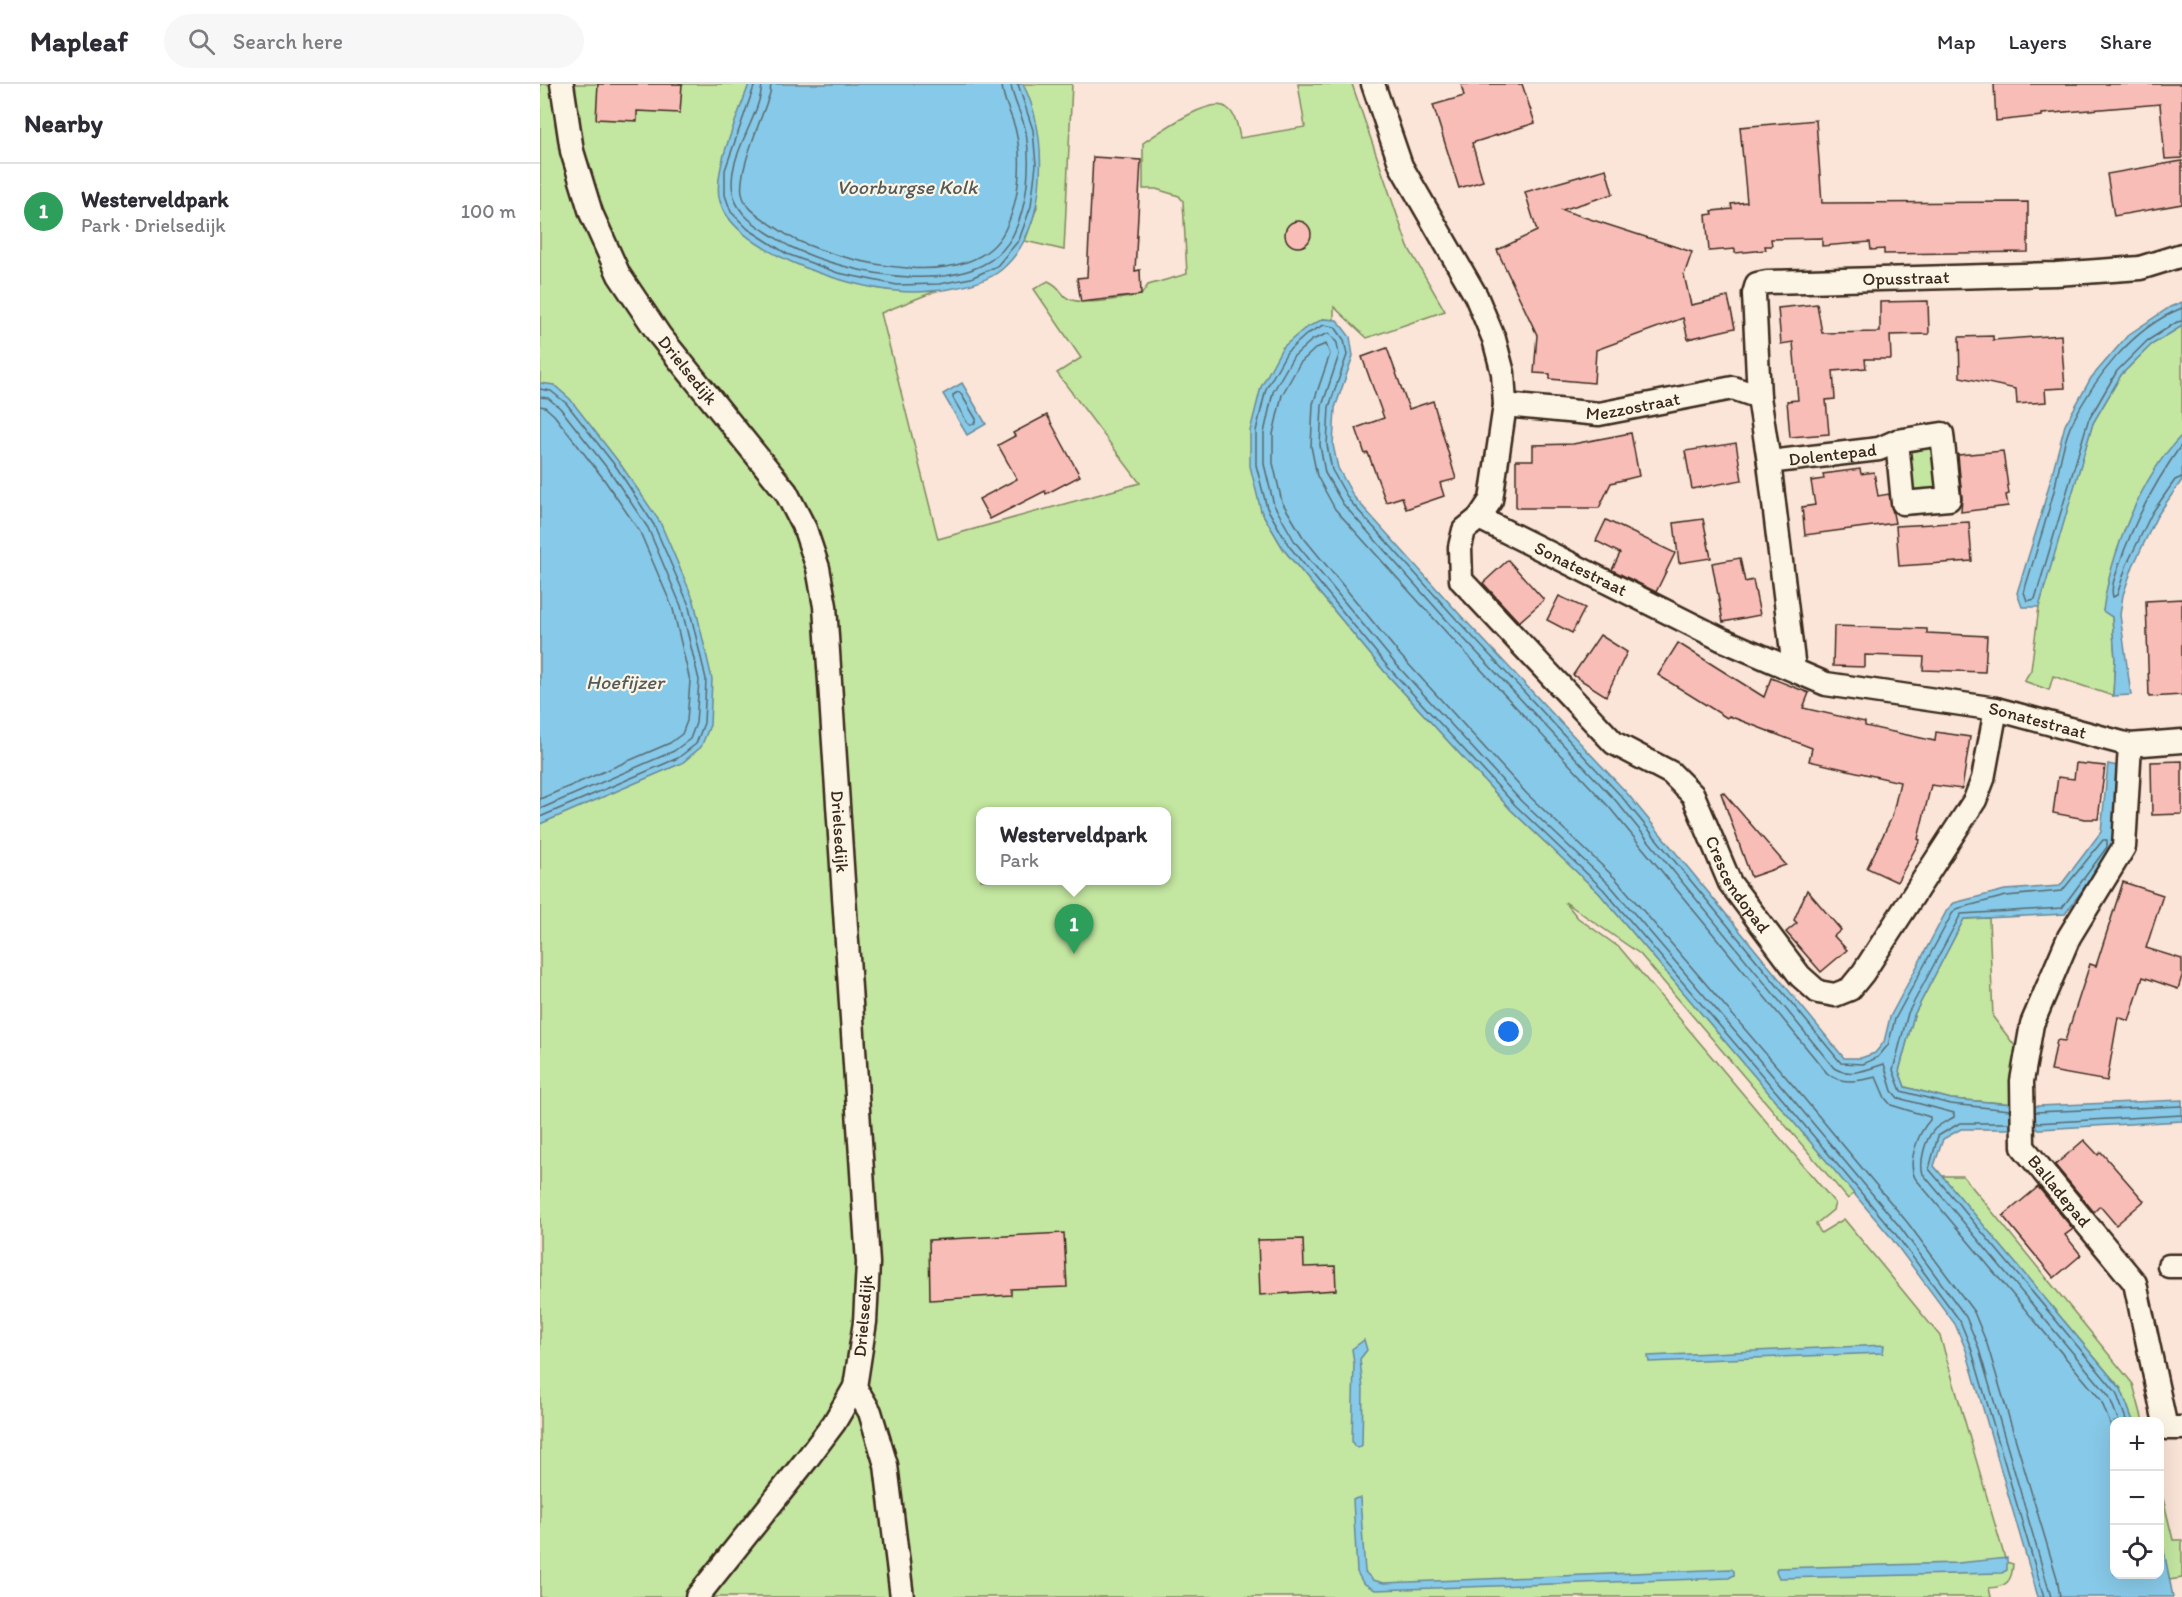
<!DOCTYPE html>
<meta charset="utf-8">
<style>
body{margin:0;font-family:Itim,sans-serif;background:#f7f7f7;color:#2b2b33}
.controls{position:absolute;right:18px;bottom:18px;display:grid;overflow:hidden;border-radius:12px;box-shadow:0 6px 24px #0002}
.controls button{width:54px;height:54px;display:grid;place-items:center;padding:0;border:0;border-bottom:2px solid #e1e1e2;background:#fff;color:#2b2b33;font:30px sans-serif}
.you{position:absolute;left:969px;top:948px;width:21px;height:21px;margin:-15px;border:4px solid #fff;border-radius:50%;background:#1a73e8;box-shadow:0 0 0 9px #1a73e833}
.badge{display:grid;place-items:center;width:39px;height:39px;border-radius:50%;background:#ea580c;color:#fff;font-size:20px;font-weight:700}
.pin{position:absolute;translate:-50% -50px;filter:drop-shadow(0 2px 3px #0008)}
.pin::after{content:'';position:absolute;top:32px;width:21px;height:18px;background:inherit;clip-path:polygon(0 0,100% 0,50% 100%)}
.popup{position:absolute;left:436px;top:723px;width:195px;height:78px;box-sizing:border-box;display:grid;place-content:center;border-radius:12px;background:#fff;filter:drop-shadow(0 2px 4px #0005);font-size:20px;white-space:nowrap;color:#7c7c81}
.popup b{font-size:22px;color:#2b2b33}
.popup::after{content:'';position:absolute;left:50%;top:100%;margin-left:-12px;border:12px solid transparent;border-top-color:#fff}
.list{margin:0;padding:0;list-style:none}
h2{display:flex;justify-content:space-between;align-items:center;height:78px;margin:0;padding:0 24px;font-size:26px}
h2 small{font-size:20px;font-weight:400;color:#7c7c81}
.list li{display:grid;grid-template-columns:39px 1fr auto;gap:18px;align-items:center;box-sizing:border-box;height:96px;padding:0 24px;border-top:2px solid #e1e1e2}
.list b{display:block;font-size:22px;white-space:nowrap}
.list p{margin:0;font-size:20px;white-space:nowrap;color:#7c7c81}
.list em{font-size:20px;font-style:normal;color:#7c7c81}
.icon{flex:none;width:33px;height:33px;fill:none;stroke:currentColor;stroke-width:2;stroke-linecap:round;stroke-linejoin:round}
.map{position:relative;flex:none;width:1642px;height:1513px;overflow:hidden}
header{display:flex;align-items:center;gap:36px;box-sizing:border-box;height:84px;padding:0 30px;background:#fff;border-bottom:2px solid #e1e1e2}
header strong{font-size:28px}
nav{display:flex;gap:33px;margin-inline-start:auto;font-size:21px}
.search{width:420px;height:54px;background:#f7f7f7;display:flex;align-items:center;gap:15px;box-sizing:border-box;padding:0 21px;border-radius:33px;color:#7c7c81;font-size:22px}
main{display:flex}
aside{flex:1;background:#fff}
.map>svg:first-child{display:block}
</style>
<header>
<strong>Mapleaf</strong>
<div class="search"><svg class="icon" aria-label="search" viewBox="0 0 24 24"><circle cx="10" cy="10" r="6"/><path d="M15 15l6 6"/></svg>Search here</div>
<nav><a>Map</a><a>Layers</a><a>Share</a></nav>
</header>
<main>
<aside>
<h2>Nearby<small></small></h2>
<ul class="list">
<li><span class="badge" style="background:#2e9e5b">1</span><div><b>Westerveldpark</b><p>Park · Drielsedijk</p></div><em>100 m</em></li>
</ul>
</aside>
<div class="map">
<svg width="1642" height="1513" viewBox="0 0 1642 1513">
<rect width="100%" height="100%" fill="#fbe4d8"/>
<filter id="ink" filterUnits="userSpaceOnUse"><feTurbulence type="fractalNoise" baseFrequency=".0167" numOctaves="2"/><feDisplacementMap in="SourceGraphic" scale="12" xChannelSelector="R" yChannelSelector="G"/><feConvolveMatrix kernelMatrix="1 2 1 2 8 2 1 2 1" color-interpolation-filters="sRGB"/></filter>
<g filter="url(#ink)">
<g fill="#c3e6a0" stroke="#7f885f" stroke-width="1.5" fill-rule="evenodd">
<path d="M0 0H436V191L341 229 398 455 600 399 517 289 541 274 494 205 508 197C522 203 520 211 529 215 547 222 581 214 601 211L608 201 647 190 643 117 639 112 616 105H603V59C618 49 671 11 687 24 696 30 698 44 700 54L765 43 758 0H812L868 163 905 227 827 254 794 223V236L783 235 721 427 744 466 844 587 971 726 1059 809 1314 1109 1308 1115 1100 870 1025 818 1038 834 1080 864 1295 1119 1293 1126 1276 1140 1281 1149 1304 1135 1400 1252 1466 1478 1473 1480C1472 1497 1467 1503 1449 1504L1451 1513H0ZM441 728H627V796H441Z"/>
<path d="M483 0H532L524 166 485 157 497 123Z"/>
<path d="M1642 242V351L1613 390 1563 527 1572 533 1575 575 1573 612 1513 592 1509 606 1484 597 1491 586 1499 523 1508 490 1553 339 1581 291 1611 261Z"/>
<path d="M1391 361 1396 404 1368 407 1363 364Z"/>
<path d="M1449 834 1453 933 1475 962 1476 1020 1411 1015 1365 1003 1359 987 1374 931 1424 835Z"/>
<path d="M1402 1092H1423L1593 1300 1603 1337H1593L1581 1305Z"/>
<path d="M1620 1402 1633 1456H1642V1494L1629 1496 1620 1447Z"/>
</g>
<g fill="#87c9e8" stroke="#698997" stroke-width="1.5">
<path d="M209 0H483C500 34 503 69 499 106 495 136 485 166 461 186 438 205 384 210 356 207 308 203 189 167 179 113 174 83 199 30 209 0Z"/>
<path d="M1642 218V242L1611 261 1581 291 1553 339 1499 523H1482L1477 509 1500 435 1525 341 1551 294 1588 251 1630 223Z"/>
<path d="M783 235 797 236 810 253 813 272 795 324 793 361 798 384 814 413 922 533 1086 708 1304 974H1321L1335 969 1344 958 1350 933 1407 826 1414 819 1465 806 1520 802 1561 748 1568 680 1582 683 1573 764 1525 830 1424 835 1374 931 1359 987 1365 1003 1411 1015 1498 1022 1642 1016V1037L1500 1045H1421L1403 1055 1394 1082 1581 1305 1593 1337 1574 1338V1490H1620V1447L1633 1513H1498L1426 1266 1415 1240 1349 1151 1239 1021 1059 809 971 726 844 587 744 466 721 427 710 382V347L721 303 742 264 764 245Z"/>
<path d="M0 299 14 301 30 315 81 381 120 438 154 517 172 595 170 641 161 663 142 679 0 740Z"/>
<path d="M422 299 446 340 427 351 403 310Z"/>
<path d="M1642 351V396L1617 432 1593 482 1583 511 1580 531 1591 611 1573 612 1575 575 1572 533 1563 527C1570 471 1601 392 1642 351Z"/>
<path d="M824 1256 827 1266 820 1275 823 1306 822 1361 818 1364 814 1362 812 1357 814 1279 812 1265Z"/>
<path d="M1344 1261 1343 1269 1109 1278 1108 1272Z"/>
<path d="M817 1414H820L825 1488 833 1496 844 1499 1191 1485 1194 1487V1491L1189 1494 835 1506 823 1499 817 1488 813 1416Z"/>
<path d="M1467 1474V1486L1462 1489 1239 1494 1236 1487 1237 1484 1418 1479Z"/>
</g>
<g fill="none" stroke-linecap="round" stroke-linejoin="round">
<g stroke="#596a6f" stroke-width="1.5">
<path d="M215 0 185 86V111L191 128 208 145 247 170 298 189 357 201 399 200 431 194 457 182 479 156 491 122 496 81 493 46 478 0"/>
<path d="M222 0C220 36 183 76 194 113 199 130 214 140 228 149 235 153 243 159 251 163 306 190 438 220 473 151 488 121 491 80 486 48 483 32 472 15 471 0"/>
<path d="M231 0 230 9C222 34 198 86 202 109 204 124 221 133 232 141 240 146 247 152 256 156 306 179 433 211 465 146 479 118 483 78 476 48 473 32 462 16 462 0"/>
<path d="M1642 224C1592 244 1554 294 1531 341 1522 361 1519 386 1514 407 1505 441 1494 474 1484 508L1487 517 1495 515 1548 337 1577 287 1607 257 1637 238 1642 237"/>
<path d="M0 305 11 307 26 319 77 384 114 441 148 519 166 595 164 639 156 660 138 674 0 733"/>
<path d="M418 308 421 310 436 335V338L431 341 428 340 413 314V311Z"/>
<path d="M0 313 8 314 20 324 71 389 108 444 141 522 159 596 156 639 150 655 134 667 0 725"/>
<path d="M0 322 5 323 14 331 63 394 100 448 133 525 150 597 147 637 142 650 130 659 0 715"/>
<path d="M1642 360C1615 398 1594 437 1579 481 1576 491 1570 503 1573 513L1577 511 1587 480 1612 429 1635 396 1642 393"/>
<path d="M1470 1026 1410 1020 1361 1007 1353 986 1368 929 1421 830 1522 824 1567 763V756H1563L1522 807 1466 812 1416 825 1412 830 1355 935 1348 961 1338 973 1323 980 1301 979 1081 712 918 537 809 416 792 386 787 361 789 323 807 271 804 256 795 243 784 241 767 250 747 268 726 305 716 347V381L727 424 749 462 848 583 976 722 1063 805 1244 1017 1354 1148 1420 1237 1431 1264 1504 1513"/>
<path d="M1495 1028 1642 1022"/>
<path d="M1470 1039H1420L1398 1052 1389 1085 1576 1308 1587 1338"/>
<path d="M1495 1039 1642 1031"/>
<path d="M1511 1513 1438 1262 1426 1233 1360 1143 1250 1012 1069 800 981 717 854 578 755 458 734 421 724 380V349L733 308 753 273 772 256 789 249 797 259 799 271 782 322 780 361 785 389 803 420 912 542 1076 717 1294 984C1310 994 1328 985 1344 980L1352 1007 1358 1014 1414 1029V1033C1407 1037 1397 1041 1393 1047 1385 1056 1379 1079 1383 1090L1569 1312 1579 1338"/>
<path d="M1520 1513 1517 1494 1447 1260 1434 1228 1367 1138 1257 1006 1075 794 987 710 861 572 763 453 742 418 733 379V350L742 311 760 279 776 264 786 260 790 270 773 320 771 362 777 392 795 425 906 548 1069 723 1287 989C1300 1001 1320 997 1336 993L1345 1014 1351 1021 1390 1033V1036C1378 1049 1367 1078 1375 1094L1561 1316 1574 1350"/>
</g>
</g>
<g fill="#f9bdb8" stroke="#3b2a1e" stroke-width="1.5">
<path d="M58 0H142L140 29 97 27V37L56 35Z"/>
<path d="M921 0H982L995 39 932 59 943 97 919 104 893 21 924 12Z"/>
<path d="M1454 0H1642V74L1625 75 1620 20 1502 30V32L1456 37Z"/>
<path d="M1276 36 1282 119 1488 118V168L1344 170V165L1331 166 1330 158 1282 162V154L1231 155 1232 162H1225L1226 166 1195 169V165L1169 167 1166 131 1173 130 1172 127 1192 125 1191 120 1207 118 1200 43Z"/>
<path d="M553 73 601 76 595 187 600 186 601 211 541 218 537 194 547 193Z"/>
<path d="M1642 77V120L1574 132 1567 90Z"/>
<path d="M1066 85 1073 110 1022 126 1152 168 1144 191 1151 221 1188 213 1195 244 1148 255 1143 234 1056 266 1054 299 1010 295V290L994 289 997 251 957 166 997 147 985 108Z"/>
<circle cx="758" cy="150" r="13"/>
<path d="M1388 217 1389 250 1350 251 1351 275H1325L1326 284 1293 287 1295 315 1286 316 1289 350 1250 353 1247 317 1258 316 1253 258 1241 260 1238 224 1277 220 1282 249 1340 248V218Z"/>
<path d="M1521 251 1525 304 1505 305 1506 318 1477 320 1476 305 1420 293 1419 253 1453 252V256Z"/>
<path d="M847 264 869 325 893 317 916 395 900 399 904 412 866 425 862 413 846 418 828 369 825 370 816 344 844 334 822 273Z"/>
<path d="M507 331 540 392 506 410 505 407 450 435 439 415 477 395 458 361 475 352 473 349Z"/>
<path d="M1091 349 1099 392 1071 399 1059 424H976V376H993V361L1033 360Z"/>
<path d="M1196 359 1202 396 1152 405 1145 367Z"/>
<path d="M1463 367 1469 410 1466 411 1468 422 1421 428 1422 414 1418 371Z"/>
<path d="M1320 385 1321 390 1334 388 1338 412 1349 410 1355 439 1265 451 1262 423 1275 421 1271 397 1284 395 1283 390Z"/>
<path d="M1163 435 1171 474 1139 479 1134 439Z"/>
<path d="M1066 436 1135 469 1116 508 1072 486 1080 469 1056 457Z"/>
<path d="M1429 438 1432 477 1359 482 1356 442Z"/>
<path d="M1200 474 1205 498 1213 496 1220 531 1183 538 1172 479Z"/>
<path d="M968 476 1004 516 979 538 943 499Z"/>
<path d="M1019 512 1045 524 1032 549 1007 536Z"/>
<path d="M1642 515V611L1609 613 1606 517Z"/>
<path d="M1294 542 1387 545V549L1447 552 1445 588 1383 586 1384 573 1325 571V583L1293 582Z"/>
<path d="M1060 551 1087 568 1066 612 1033 591Z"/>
<path d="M1138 559 1224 613 1231 594 1269 609 1263 624 1325 638V642L1395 657 1396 648 1430 653 1422 705 1391 701 1378 755 1380 756 1357 798 1327 784 1352 733 1360 698 1269 677 1272 664 1189 632 1187 634 1118 591Z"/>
<path d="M1642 677V730L1612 731 1611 678Z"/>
<path d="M1536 679 1565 682 1558 735H1545L1513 729 1518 693 1534 695Z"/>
<path d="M1183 708 1246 781 1211 793 1181 709Z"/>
<path d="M1583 798 1623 811 1606 864 1642 875V892L1638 905 1603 893 1589 937 1578 933 1567 997 1511 987 1517 956 1525 957 1550 880 1556 882Z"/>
<path d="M1267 806 1301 846 1294 852 1307 866 1281 888 1246 848 1257 839 1254 836Z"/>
<path d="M1544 1056 1558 1071 1561 1068 1604 1117 1576 1141 1560 1122 1554 1128 1515 1081Z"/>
<path d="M1498 1103 1533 1145 1525 1151 1541 1171 1514 1194 1463 1132Z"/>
<path d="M524 1149 527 1203 471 1205V1211L390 1216 389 1156Z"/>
<path d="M763 1155 764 1183 795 1182 796 1206 720 1211 718 1156Z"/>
</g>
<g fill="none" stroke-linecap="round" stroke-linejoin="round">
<g stroke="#3b2a1e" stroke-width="27">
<g id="street">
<path id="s1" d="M22 0 32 67 51 129 79 191 120 252 246 408 265 445 278 484 285 522 328 1179 325 1238 315 1303 294 1339 267 1375 157 1513"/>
<path id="s2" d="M833 0 861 82 936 212 954 255 963 289 965 321 951 416 939 434 1181 555 1286 600 1456 625 1590 661 1642 657"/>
<path id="s3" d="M965 321 1059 330 1193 304 1219 313"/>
<path id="s4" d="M1229 378 1339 365 1357 357 1402 350 1409 415 1363 419 1357 357"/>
<path id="s5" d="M939 434 924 446 920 463 921 496 1074 659 1131 689 1153 711 1190 799 1260 892 1278 908 1295 911 1310 905 1323 889 1435 716 1443 695 1456 625"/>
<path id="s6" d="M1254 585 1229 378 1219 313 1214 210 1217 200 1227 198 1516 190 1600 184 1642 171"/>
<path id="s7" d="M1590 661 1584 763 1529 853 1492 940 1482 997 1483 1063 1595 1199 1626 1344H1642"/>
<path d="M1629 1182H1642"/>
<path d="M315 1303 330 1328 346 1381 362 1513"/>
</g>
</g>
<use href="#street" stroke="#fcf5e5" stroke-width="22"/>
</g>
</g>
<g text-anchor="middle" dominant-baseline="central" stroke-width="4.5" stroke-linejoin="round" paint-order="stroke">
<g font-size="18" fill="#3b2a1e" stroke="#fcf5e5">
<text stroke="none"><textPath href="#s6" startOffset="537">Opusstraat</textPath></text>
<text stroke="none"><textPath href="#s1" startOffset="318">Drielsedijk</textPath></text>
<text stroke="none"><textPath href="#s3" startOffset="129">Mezzostraat</textPath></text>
<text stroke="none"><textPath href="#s4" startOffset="64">Dolentepad</textPath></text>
<text stroke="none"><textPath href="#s2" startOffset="582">Sonatestraat</textPath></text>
<text stroke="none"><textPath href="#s2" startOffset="1068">Sonatestraat</textPath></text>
<text stroke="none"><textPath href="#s1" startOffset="822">Drielsedijk</textPath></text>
<text stroke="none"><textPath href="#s5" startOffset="489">Crescendopad</textPath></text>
<text stroke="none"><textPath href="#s7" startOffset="483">Balladepad</textPath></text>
<text transform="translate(323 1232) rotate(-85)">Drielsedijk</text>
</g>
<g font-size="20" font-style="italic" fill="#525a5b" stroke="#fcf5e5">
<text x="367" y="103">Voorburgse Kolk</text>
<text x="85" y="598">Hoefijzer</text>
</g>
</g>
</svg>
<div class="controls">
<button>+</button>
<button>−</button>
<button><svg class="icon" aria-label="locate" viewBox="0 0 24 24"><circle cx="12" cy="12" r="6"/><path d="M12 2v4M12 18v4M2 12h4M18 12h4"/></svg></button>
</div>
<div class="you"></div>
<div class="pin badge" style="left:534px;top:870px;background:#2e9e5b">1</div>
<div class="popup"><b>Westerveldpark</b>Park</div>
</div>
</main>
